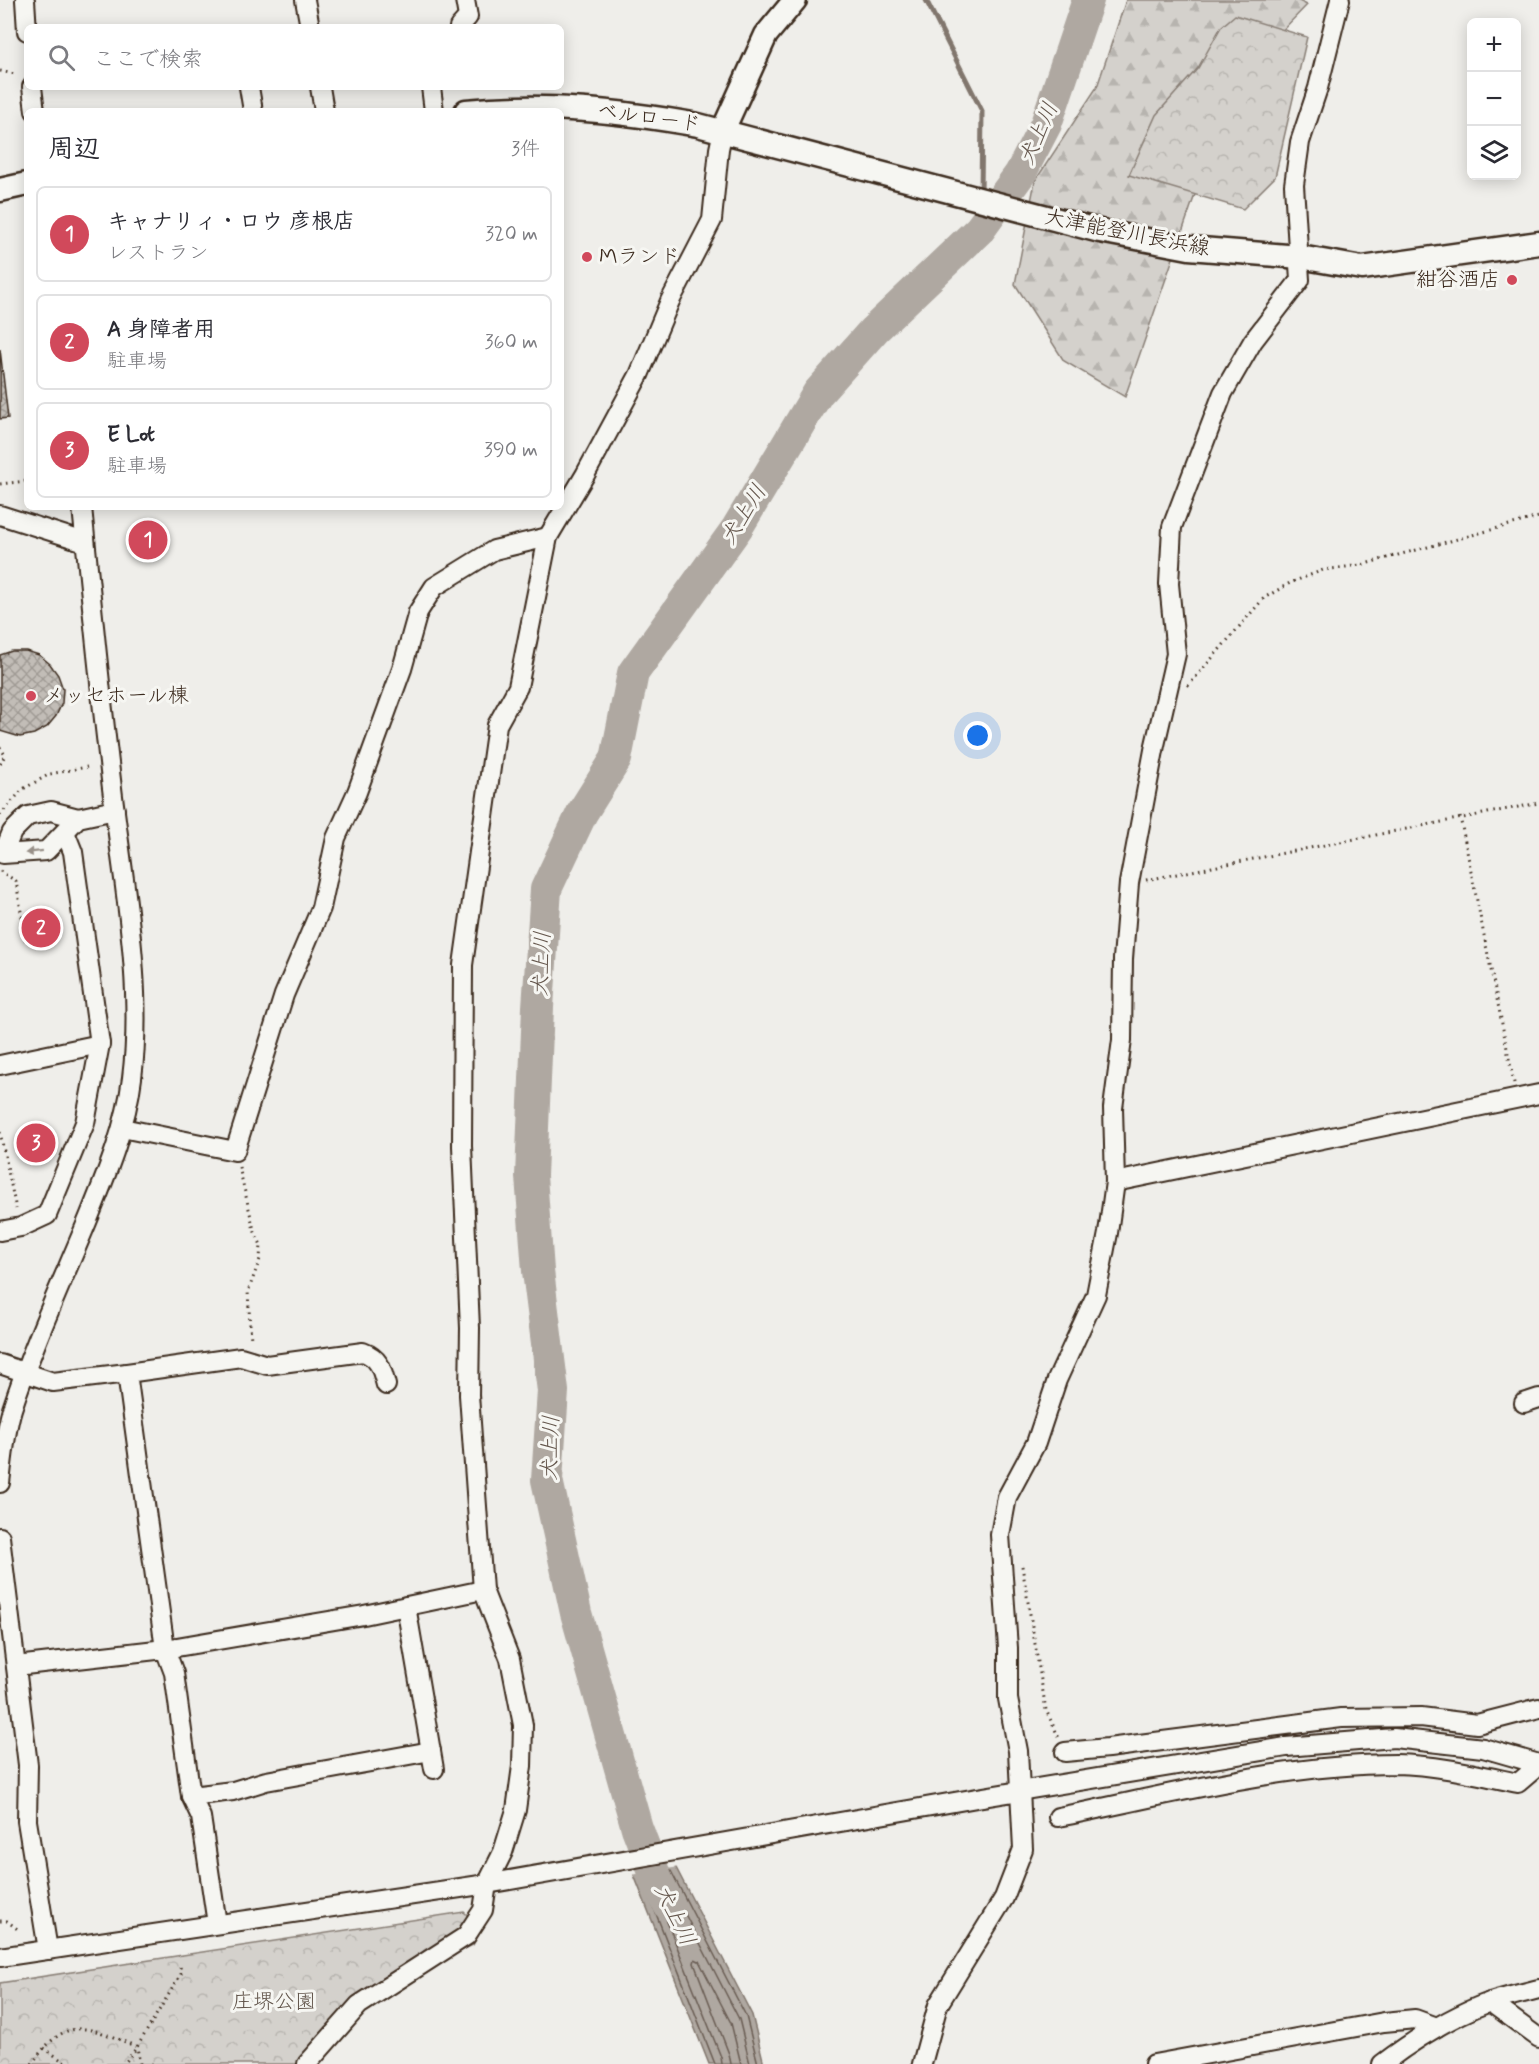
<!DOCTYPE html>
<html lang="ja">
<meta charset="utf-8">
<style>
body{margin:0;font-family:Mynerve,"Klee One",sans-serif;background:#f7f7f7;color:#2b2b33}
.controls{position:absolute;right:18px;top:18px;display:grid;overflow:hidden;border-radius:9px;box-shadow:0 3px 15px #0003}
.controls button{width:54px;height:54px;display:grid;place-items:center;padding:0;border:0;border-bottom:2px solid #e1e1e2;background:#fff;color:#2b2b33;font:30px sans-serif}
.you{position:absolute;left:978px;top:736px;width:21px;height:21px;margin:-15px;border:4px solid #fff;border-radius:50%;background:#1a73e8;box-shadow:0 0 0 9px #1a73e833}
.badge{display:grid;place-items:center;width:39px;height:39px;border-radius:50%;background:#d1495b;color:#fff;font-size:20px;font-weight:700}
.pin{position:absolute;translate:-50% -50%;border:3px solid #fff;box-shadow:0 2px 6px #0006}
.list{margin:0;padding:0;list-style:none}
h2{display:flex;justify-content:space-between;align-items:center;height:78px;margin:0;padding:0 24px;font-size:26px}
h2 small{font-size:20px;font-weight:400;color:#7c7c81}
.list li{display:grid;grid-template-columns:39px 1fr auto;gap:18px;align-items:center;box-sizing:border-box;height:96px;margin:0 12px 12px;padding:0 12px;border:2px solid #e1e1e2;border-radius:9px}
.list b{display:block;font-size:22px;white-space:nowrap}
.list p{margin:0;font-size:20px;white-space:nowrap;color:#7c7c81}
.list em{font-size:20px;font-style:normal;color:#7c7c81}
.icon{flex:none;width:33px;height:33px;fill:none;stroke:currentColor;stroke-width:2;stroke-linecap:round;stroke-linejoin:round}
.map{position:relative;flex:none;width:1539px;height:2064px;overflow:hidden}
.search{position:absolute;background:#fff;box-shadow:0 3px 15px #0003;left:24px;top:24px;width:540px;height:66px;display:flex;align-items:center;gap:15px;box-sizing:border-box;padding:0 21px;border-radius:9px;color:#7c7c81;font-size:22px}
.panel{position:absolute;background:#fff;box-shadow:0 3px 15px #0003;left:24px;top:108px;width:540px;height:402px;border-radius:9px}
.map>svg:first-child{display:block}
</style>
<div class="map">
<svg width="1539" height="2064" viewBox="0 0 1539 2064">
<defs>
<pattern id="forest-firs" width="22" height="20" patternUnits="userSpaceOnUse" patternTransform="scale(1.5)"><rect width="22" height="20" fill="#d4d1cc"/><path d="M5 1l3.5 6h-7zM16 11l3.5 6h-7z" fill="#b7b4af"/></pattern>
<pattern id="park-crowns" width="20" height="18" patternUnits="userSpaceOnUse" patternTransform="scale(1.5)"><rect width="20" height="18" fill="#d4d1cc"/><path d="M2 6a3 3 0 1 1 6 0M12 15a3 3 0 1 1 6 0" fill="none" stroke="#b7b4af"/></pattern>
<pattern id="building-cross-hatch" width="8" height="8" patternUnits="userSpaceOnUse" patternTransform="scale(1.5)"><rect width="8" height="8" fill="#c2bdb7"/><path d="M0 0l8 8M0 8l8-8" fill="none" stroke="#9f9a94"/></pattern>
</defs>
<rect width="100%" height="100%" fill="#efeeea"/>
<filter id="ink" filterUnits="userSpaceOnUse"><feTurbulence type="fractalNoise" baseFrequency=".0167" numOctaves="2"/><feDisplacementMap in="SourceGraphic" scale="12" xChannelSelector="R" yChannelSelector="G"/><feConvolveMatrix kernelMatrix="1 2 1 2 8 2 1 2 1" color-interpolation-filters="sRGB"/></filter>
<g filter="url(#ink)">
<path fill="url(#forest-firs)" stroke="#887e75" stroke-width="1.5" d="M1126 0H1297L1307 5 1235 79 1125 397 1064 361 1015 284 1035 181 1097 87Z"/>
<g fill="url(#park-crowns)" stroke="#887e75" stroke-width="1.5">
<path d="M1235 15 1307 37 1275 177 1243 209 1129 175 1156 115 1198 68 1221 27Z"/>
<path d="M464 1912 482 1929 473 1945 352 2003 302 2064H0V1983Z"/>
</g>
<path fill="#afa8a1" stroke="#81766d" stroke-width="1.5" d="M673 1862 752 2015 764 2064H709L632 1870Z"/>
<path fill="#efeeea" d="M675 1860 679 1867 631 1875 629 1871 631 1867Z"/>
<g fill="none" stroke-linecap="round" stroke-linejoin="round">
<g stroke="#695c52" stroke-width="1.5">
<path d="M715 2064 642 1878 644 1874 668 1869 671 1871 746 2016 758 2064"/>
<path d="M722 2064 721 2057 652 1884 654 1880 665 1878 667 1879 739 2019 750 2064"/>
<path d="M731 2064 729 2054 694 1963 695 1959 699 1961 731 2023 741 2064"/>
</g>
<g stroke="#81766d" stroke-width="5">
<path d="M926 0 982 111 981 195"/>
<path d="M980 229 981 204"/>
</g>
<path stroke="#afa8a1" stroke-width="32" d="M669 1905 657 1880 637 1828 576 1613 547 1480 553 1391 538 1271 531 1176 538 1007 546 889 582 813 616 759 633 673 737 528 818 393 874 330 980 229 1020 174 1046 124 1088 0"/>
</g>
<g fill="url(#building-cross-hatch)" stroke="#3b2a1e" stroke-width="1.5">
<path d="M0 349 8 418 0 419Z"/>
<path d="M12 651H26L39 655 50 664 58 675 63 689 62 703 56 716 47 727 34 734 20 737 0 731V655Z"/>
</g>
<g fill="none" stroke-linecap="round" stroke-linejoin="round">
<g stroke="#3b2a1e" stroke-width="22">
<g id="minor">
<path d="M25 0 27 31"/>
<path d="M305 0 310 27"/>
<path d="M459 27 468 17 465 0"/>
<path d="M32 87 35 111"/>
<path d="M249 87 253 111"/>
<path d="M320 87 324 111"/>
<path d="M431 87 434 111"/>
<path d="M0 515 85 542"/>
<path d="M78 818 46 851 3 854 12 832 28 816 51 811 78 818 115 810"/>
<path d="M0 1065 100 1044"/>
<path d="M122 1128 235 1151 284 995 321 908 336 838 357 792 402 669 418 612 434 587 494 550 548 537"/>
<path d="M1115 1182 1539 1094"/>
<path d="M0 1231 21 1227 47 1215 85 1123 100 1044 73 852 65 832"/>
<path d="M0 1364 53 1382 127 1373"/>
<path d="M1524 1403 1539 1398"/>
<path d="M0 1483C3 1458 5 1432 12 1409 32 1347 62 1282 87 1222 106 1175 126 1128 132 1078 143 993 126 897 115 812 102 711 92 609 82 507"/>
<path d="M0 1537 28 1765 27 1821 48 1950"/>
<path d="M406 1606 434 1769"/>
<path d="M16 1666 165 1649 364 1615 483 1590"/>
<path d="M1065 1752 1108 1748 1341 1718 1421 1717 1477 1724 1539 1708"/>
<path d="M191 1796 233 1791 266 1781 431 1751"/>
<path d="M1058 1817C1169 1795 1282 1764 1396 1764 1437 1765 1479 1775 1518 1783L1539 1765"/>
<path d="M217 1924 201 1817 191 1796 174 1673 165 1649 127 1373 241 1357 267 1365 363 1352C380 1358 382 1370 386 1385"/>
<path d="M0 1957 487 1884 977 1798 1286 1747 1394 1738 1483 1748 1539 1764"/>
<path d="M1490 2002 1539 2038"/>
<path d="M307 2064 359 2005 466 1936 483 1910 487 1884 503 1852 516 1810 522 1766 523 1725 510 1659 483 1590 469 1395 470 1328 462 1146 463 965 497 725 518 687 548 537 585 475 639 375 670 301 712 220 719 149 723 130"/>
<path d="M922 2064 938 2005 1004 1898 1023 1849 1018 1751 1008 1699V1648L1000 1535 1007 1497 1036 1443 1057 1380 1096 1295 1108 1233 1115 1182 1113 1108 1122 1040 1123 959 1129 883 1155 745 1176 654 1169 584 1172 527 1223 393 1253 341 1300 280 1294 185 1300 142 1318 88 1340 0"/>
<path d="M1154 2064 1384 2022 1415 2019 1437 2027"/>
<path d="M1382 2064C1415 2039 1451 2016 1490 2002 1506 1997 1523 1993 1539 1989"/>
</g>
</g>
<g stroke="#3b2a1e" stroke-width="27">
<g id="major">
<path d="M466 111C547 103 619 111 698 125L1100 231 1189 248 1300 257 1362 268 1539 243"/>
<path d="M723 130 766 35 795 0"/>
<path d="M0 190 27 184"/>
</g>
</g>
<g stroke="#3b2a1e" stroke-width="3" stroke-dasharray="1.5 4.5" stroke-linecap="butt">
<path d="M0 71 15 74"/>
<path d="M0 484 27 481"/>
<path d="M1188 686 1264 598 1290 583 1323 570 1361 565 1539 517"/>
<path d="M0 747 5 755 0 765"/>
<path d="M0 815 23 789 50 774 87 767"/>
<path d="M1460 817 1514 1083"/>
<path d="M0 871 16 881 26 941"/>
<path d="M1146 880 1539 803"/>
<path d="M0 1132 16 1209"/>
<path d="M239 1167 254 1230 261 1245 260 1259 248 1292 251 1341"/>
<path d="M1022 1566 1046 1710 1059 1738"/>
<path d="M0 1921H7L20 1931"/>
<path d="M44 2048 67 2064"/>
<path d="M32 2064C66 2014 88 2026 137 2047L124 2064"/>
<path d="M140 2064 137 2047 181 1974 180 1966"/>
</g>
<use href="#minor" stroke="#f6f6f2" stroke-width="18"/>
<use href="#major" stroke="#f6f6f2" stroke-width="22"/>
</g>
<defs><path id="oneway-solid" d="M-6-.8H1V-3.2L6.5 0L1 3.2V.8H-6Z" transform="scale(1.5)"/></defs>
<use fill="#989088" href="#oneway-solid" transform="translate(34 852) rotate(173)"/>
</g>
<g fill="#d1495b" stroke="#f6f6f2" stroke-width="2">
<circle cx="587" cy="257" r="6"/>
<circle cx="1512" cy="280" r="6"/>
<circle cx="31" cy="696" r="6"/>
</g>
<g text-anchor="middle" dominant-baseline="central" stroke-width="6" stroke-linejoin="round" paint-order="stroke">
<g font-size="21" fill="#3b2a1e" stroke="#f6f6f2">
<text transform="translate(649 118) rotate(8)">ベルロード</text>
<text transform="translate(1127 233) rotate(11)">大津能登川長浜線</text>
</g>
<g font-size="21" fill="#3b2a1e" stroke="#f6f6f2" text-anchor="start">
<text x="599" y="257">Mランド</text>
<text x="1500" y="280" text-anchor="end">紺谷酒店</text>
<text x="43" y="696">メッセホール棟</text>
</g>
<g font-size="21" fill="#61544a" stroke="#f6f6f2">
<text x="274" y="2002">庄堺公園</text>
</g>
<g font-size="22" font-style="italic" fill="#64564c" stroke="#f6f6f2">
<text transform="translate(1039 134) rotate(-66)">犬上川</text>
<text transform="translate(744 515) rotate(-58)">犬上川</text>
<text transform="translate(542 964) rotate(-87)">犬上川</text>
<text transform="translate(551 1448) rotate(-88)">犬上川</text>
<text transform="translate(674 1915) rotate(64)">犬上川</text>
</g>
</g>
</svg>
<div class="controls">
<button>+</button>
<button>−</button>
<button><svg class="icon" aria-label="layers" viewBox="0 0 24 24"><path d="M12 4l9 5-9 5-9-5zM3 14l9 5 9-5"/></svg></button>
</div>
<div class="you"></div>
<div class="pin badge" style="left:148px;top:540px">1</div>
<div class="pin badge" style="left:41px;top:928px">2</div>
<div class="pin badge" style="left:36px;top:1143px">3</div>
<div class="search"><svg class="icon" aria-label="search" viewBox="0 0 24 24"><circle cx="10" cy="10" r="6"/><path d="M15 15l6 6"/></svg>ここで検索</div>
<section class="panel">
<h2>周辺<small>3件</small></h2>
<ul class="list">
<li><span class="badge">1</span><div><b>キャナリィ・ロウ 彦根店</b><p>レストラン</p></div><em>320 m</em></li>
<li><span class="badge">2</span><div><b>A 身障者用</b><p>駐車場</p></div><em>360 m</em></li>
<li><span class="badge">3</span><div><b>E Lot</b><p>駐車場</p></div><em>390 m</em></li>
</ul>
</section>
</div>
